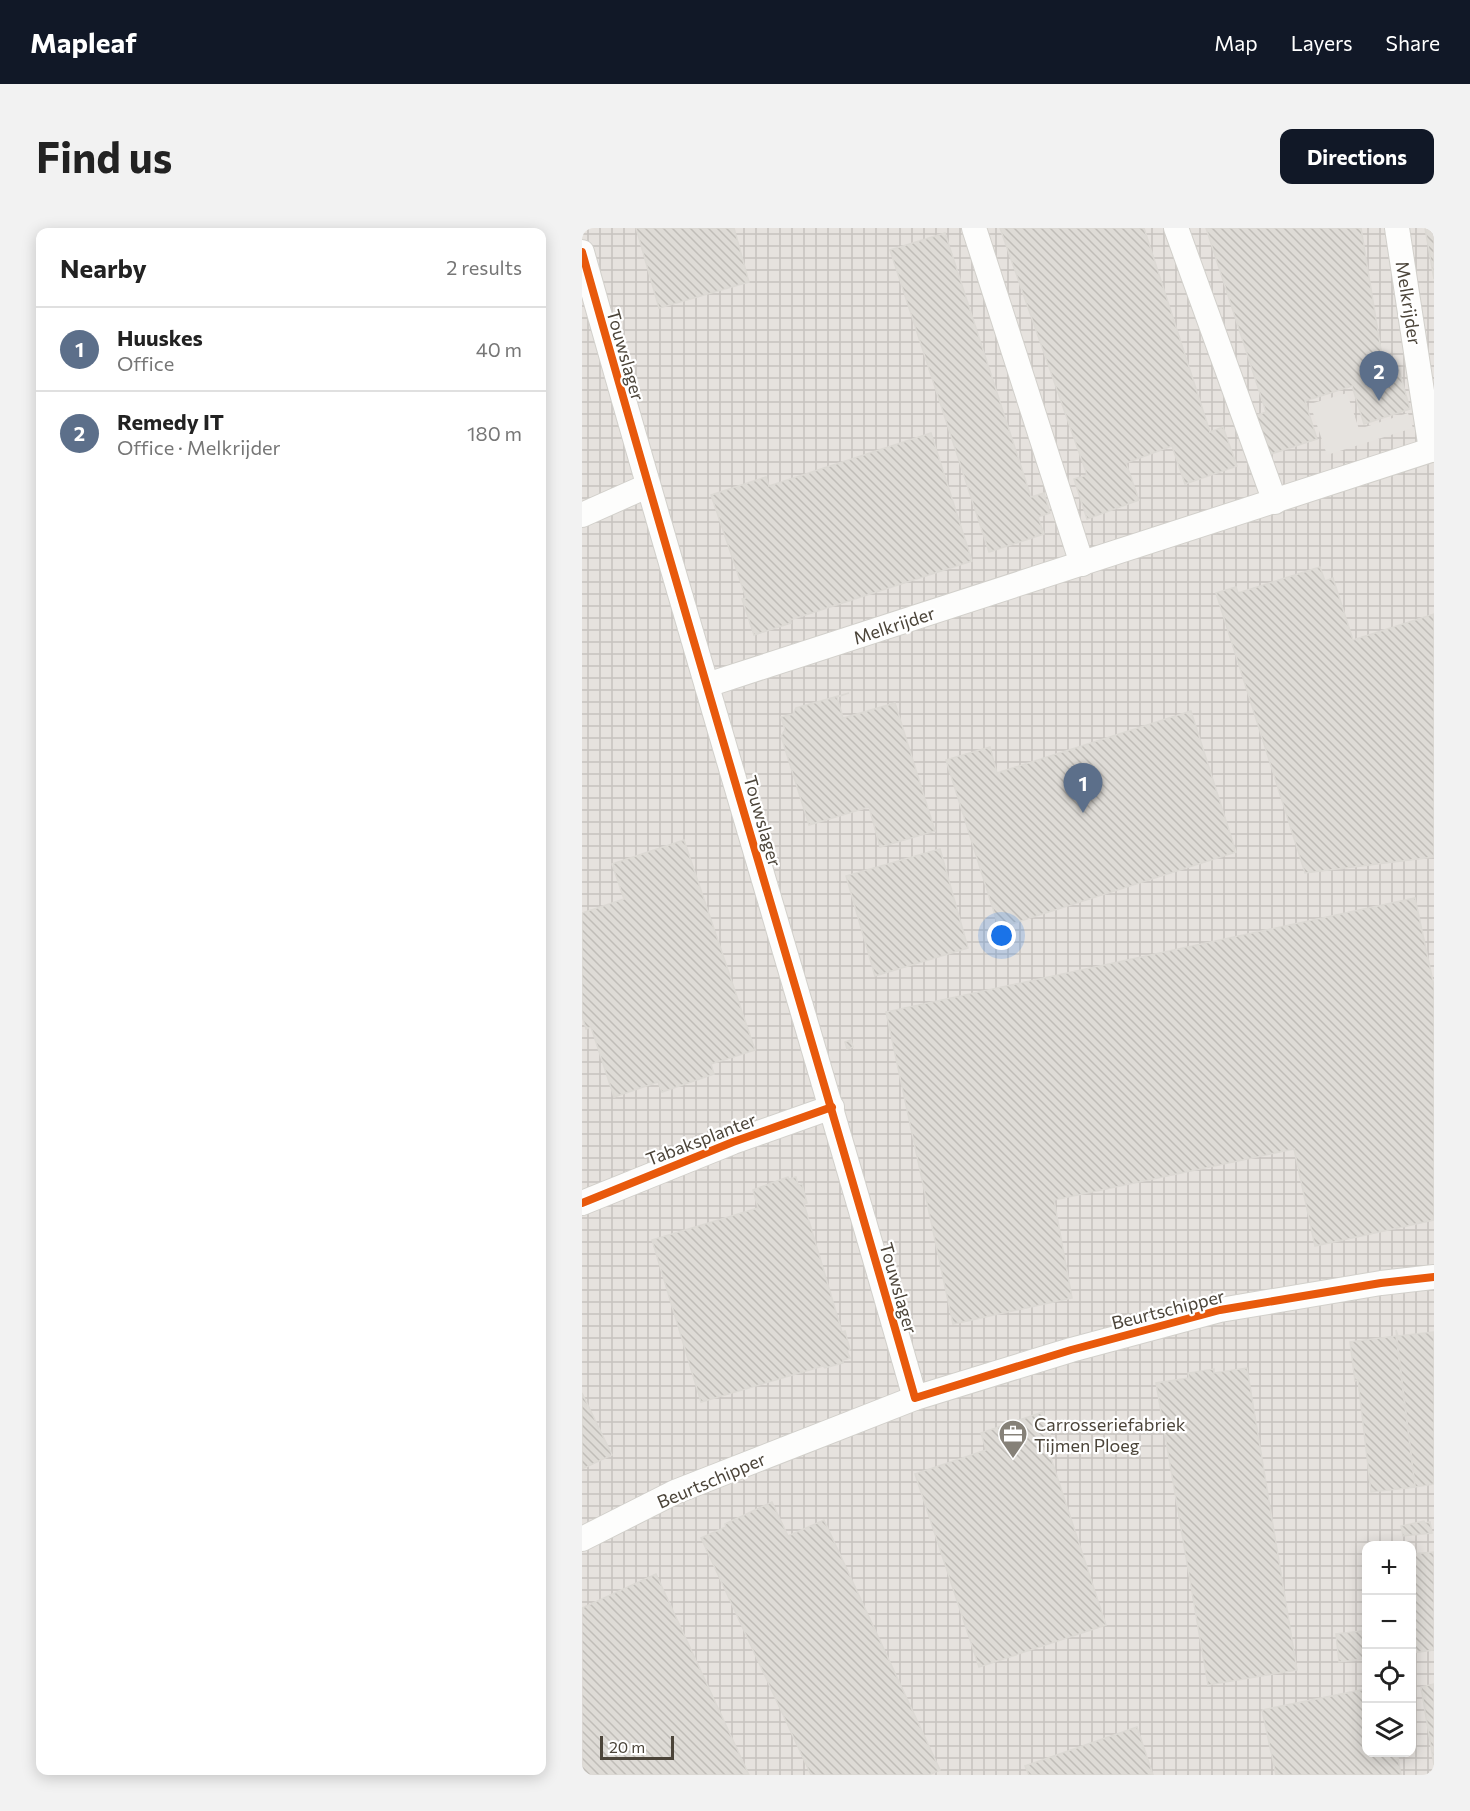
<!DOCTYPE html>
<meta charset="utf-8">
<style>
body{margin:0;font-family:Commissioner,sans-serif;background:#f2f2f2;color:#222}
.controls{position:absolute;right:18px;bottom:18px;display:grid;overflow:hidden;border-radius:12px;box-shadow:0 3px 15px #0003}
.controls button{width:54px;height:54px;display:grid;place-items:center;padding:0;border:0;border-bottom:2px solid #e0e0e0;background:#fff;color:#222;font:30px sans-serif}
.scale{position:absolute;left:18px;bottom:15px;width:74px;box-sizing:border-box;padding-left:6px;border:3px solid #4b4439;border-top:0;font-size:16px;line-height:21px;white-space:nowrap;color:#4b4439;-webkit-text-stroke:4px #fff;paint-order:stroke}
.you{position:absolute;left:420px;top:708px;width:21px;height:21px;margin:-15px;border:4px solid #fff;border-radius:50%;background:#1a73e8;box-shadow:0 0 0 9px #1a73e833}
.badge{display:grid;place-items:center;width:39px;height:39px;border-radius:50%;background:#111827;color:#fff;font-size:20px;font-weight:700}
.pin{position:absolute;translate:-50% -50px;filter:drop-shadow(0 2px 3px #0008)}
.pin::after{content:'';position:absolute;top:32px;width:21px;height:18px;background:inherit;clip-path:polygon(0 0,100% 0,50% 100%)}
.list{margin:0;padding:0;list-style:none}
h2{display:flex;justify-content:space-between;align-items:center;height:78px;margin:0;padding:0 24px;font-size:26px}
h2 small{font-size:20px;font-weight:400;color:#767676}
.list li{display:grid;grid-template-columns:39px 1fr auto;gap:18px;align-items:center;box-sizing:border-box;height:84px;padding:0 24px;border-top:2px solid #e0e0e0}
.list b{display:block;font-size:22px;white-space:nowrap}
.list p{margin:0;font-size:20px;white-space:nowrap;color:#767676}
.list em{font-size:20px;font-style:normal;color:#767676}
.icon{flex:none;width:33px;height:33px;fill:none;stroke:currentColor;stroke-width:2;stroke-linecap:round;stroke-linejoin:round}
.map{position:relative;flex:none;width:852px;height:1547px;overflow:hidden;border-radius:12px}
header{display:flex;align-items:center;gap:36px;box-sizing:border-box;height:84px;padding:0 30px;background:#111827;color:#fff}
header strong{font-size:28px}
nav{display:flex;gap:33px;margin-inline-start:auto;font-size:21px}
.intro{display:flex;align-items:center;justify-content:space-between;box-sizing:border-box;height:144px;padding:0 36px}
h1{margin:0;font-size:42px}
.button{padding:15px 27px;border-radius:12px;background:#111827;color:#fff;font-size:21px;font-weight:700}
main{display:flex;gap:36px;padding:0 36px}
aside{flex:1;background:#fff;border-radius:12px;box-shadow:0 3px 15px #0003}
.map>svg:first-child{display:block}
</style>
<header>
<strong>Mapleaf</strong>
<nav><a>Map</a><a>Layers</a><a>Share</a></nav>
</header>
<div class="intro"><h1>Find us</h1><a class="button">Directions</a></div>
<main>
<aside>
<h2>Nearby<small>2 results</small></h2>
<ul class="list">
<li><span class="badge" style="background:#5c6f8a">1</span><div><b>Huuskes</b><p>Office</p></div><em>40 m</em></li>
<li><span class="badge" style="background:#5c6f8a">2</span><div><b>Remedy IT</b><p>Office · Melkrijder</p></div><em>180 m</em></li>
</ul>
</aside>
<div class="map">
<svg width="852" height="1547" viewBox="0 0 852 1547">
<defs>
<pattern id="industrial-grid" width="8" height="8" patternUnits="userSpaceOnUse" patternTransform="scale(1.5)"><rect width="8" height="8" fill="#e6e2de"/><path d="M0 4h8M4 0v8" fill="none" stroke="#c7c3bf"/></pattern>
<pattern id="building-back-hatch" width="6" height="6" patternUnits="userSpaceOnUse" patternTransform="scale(1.5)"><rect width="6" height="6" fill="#dedbd6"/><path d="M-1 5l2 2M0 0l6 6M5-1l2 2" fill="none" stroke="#c0bdb8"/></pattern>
</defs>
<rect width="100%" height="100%" fill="#f4f2ee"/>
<path fill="url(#industrial-grid)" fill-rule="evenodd" d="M0 0H852V1547H0ZM784 1318H830V1524H784Z"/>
<path fill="#e6e3df" d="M765 165 777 201 826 185 831 200 745 227 728 176Z"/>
<g fill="url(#building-back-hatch)" stroke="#dcd9d4" stroke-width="1.5">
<path d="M54 0H152L167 54 77 80Z"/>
<path d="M418 0H562L628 204 641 199 655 238 603 256 590 218 544 235 557 272 505 291 492 251 505 247Z"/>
<path d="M624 0H779L803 146 817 142 828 181 782 196 770 158 723 173 735 211 683 228 670 189 684 184Z"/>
<path d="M843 0H852V51Z"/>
<path d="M363 5 449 269 462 265 468 285 456 289 462 306 407 324 308 22Z"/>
<path d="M349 205 390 333 208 392 209 395 172 407 160 371 164 370 129 267 184 249 187 258Z"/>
<path d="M738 339 743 353 751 350 771 412 852 386V629L723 645 634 365 654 359 656 365Z"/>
<path d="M267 465 255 469 261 490 313 475 353 603 298 619 287 579 227 597 199 508 203 502 199 489 211 486 214 480Z"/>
<path d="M609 483 654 624 417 700 364 532 408 519 415 545Z"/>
<path d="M102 612 173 822 129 836 132 846 80 864 76 854 32 869 9 799 4 801 0 788V685L42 671 30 636Z"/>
<path d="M358 621 386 720 293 748 264 648Z"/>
<path d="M833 670 852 758V992L733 1018 712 921 472 972 490 1070 371 1096 304 784Z"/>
<path d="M269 812 271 819 265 821 263 814Z"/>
<path d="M206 949 207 951 214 949 216 957 220 956 225 975 222 976 260 1104 263 1103 268 1122 265 1123 268 1130 261 1132V1135L243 1140 241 1138 119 1174 70 1012 176 980 171 962Z"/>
<path d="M814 1102 816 1108 852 1104V1256L833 1259Z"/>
<path d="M814 1108 833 1259 789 1264 776 1152 773 1153 768 1114Z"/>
<path d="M665 1140 715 1442 626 1457 574 1155 607 1150 606 1145 632 1141V1145Z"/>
<path d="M0 1165 30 1227 0 1241Z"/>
<path d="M461 1184 472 1220 466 1221 524 1397 397 1439 333 1246 404 1222 399 1205Z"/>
<path d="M190 1274 206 1308 242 1292 358 1542 347 1547H229L119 1310 144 1299 143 1296Z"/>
<path d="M842 1293 843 1295 848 1294 850 1305 821 1308 819 1298Z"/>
<path d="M852 1324V1422L830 1425V1326Z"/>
<path d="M74 1346 167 1547H0V1380Z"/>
<path d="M780 1403 783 1431 757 1434 754 1406Z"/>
<path d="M852 1456V1537L839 1459Z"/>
<path d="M784 1461V1524H815L819 1547H694L680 1482Z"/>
<path d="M555 1499 571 1547H447L443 1538Z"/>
</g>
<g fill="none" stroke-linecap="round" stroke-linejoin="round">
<g stroke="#d2d0cb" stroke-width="26">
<g id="minor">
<path d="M392 0 500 336"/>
<path d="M594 0 693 274"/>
<path d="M815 0 849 222"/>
<path d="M0 24C107 407 224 788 333 1170"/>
<path d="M0 287 65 258"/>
<path d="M125 457 852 221"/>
<path d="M0 975 151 914 250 879"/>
<path d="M0 1311 93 1264 333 1170 489 1122 638 1082 799 1055 852 1049"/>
</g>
</g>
<use href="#minor" stroke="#fdfdfc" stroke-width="24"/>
<g stroke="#fff" stroke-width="11">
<g id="cycleway">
<path d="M0 24C107 407 224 788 333 1170L489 1122 638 1082 799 1055 852 1049"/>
<path d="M0 975 151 914 250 879"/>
</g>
</g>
<use href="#cycleway" stroke="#e8590c" stroke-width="8"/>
</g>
<defs>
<g id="office-pin" transform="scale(1.5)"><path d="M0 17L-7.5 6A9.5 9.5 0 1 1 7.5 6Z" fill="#868178" stroke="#fff"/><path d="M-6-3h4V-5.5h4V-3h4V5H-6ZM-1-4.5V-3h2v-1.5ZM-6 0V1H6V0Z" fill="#fff"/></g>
</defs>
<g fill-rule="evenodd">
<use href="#office-pin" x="431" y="1206"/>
</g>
<g text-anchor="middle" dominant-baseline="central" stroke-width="4.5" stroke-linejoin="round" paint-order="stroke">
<g font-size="18" fill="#4b4439" stroke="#fff">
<text transform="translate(827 75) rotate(81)">Melkrijder</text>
<text transform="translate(44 127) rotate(74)">Touwslager</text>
<text transform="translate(312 397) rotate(-18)">Melkrijder</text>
<text transform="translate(181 593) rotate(74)">Touwslager</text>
<text transform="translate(119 911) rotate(-21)">Tabaksplanter</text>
<text transform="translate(317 1060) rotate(74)">Touwslager</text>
<text transform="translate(586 1081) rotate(-14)">Beurtschipper</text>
<text transform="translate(129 1252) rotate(-23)">Beurtschipper</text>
</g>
<g font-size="18" fill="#4b4439" stroke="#fff" text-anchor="start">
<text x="452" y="1196">Carrosseriefabriek<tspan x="452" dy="21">Tijmen Ploeg</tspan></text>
</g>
</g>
</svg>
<div class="controls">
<button>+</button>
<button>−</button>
<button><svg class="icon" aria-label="locate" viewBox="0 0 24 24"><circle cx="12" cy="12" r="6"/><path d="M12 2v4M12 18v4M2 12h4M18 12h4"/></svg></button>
<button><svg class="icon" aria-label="layers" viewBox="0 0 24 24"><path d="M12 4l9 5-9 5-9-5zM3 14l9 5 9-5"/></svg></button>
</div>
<div class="scale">20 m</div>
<div class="you"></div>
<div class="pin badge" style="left:501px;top:585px;background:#5c6f8a">1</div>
<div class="pin badge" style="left:797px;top:173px;background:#5c6f8a">2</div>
</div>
</main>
